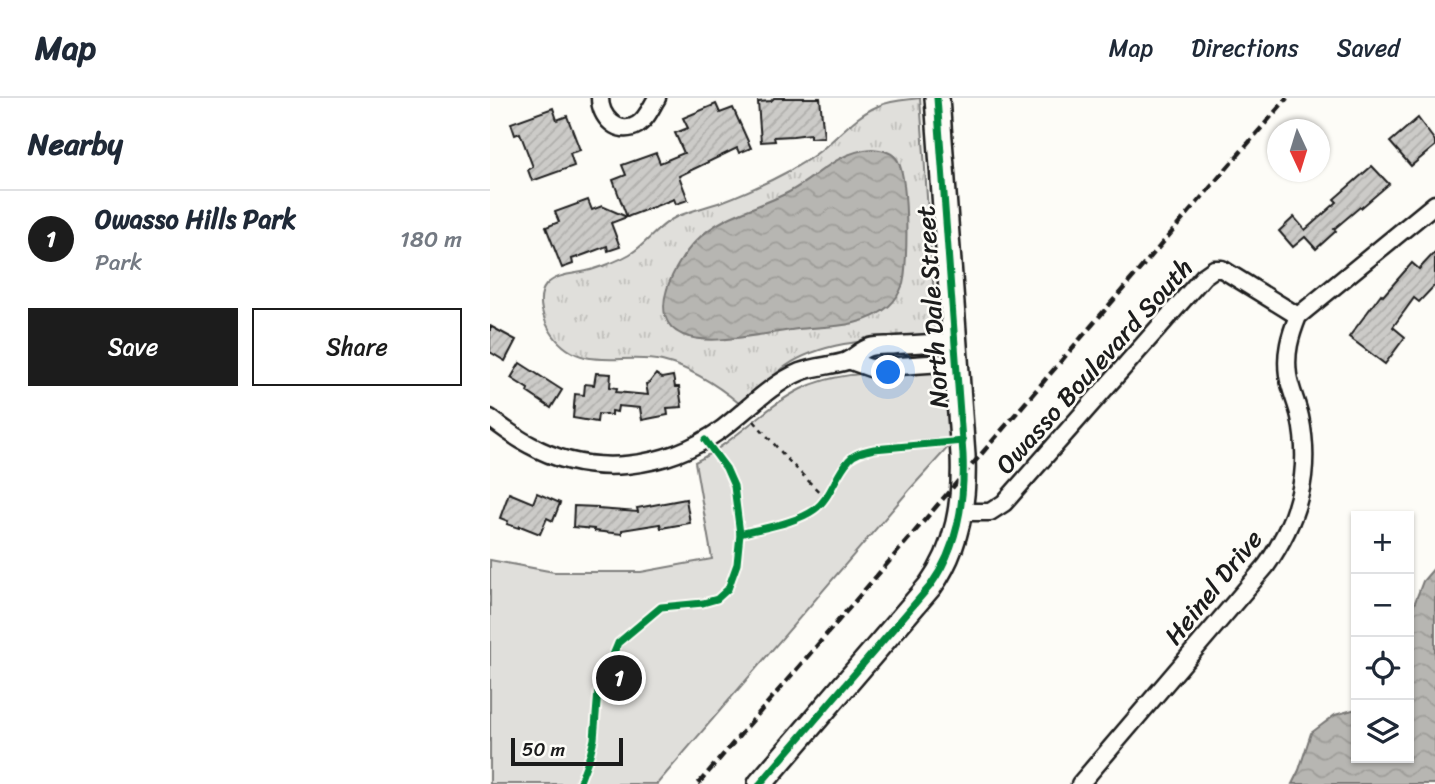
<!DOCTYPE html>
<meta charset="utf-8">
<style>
body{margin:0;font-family:Sriracha,sans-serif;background:#f2f2f3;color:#1f2937}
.controls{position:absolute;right:21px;bottom:21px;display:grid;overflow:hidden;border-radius:0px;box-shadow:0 2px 5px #0004}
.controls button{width:63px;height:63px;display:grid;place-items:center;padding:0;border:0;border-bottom:2px solid #e0e1e3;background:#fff;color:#1f2937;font:35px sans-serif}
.compass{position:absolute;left:777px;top:21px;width:63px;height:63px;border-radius:50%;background:#fff;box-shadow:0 2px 5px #0004;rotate:176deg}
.scale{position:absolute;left:21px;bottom:18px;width:112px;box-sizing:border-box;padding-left:7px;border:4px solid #1c1c1c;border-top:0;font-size:19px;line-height:24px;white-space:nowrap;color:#1c1c1c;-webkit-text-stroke:5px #fdfcf7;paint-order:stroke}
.you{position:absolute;left:399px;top:275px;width:24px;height:24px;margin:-18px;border:5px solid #fff;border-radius:50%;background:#1a73e8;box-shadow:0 0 0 10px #1a73e833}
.badge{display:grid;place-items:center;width:46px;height:46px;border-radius:50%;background:#1c1c1c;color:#fff;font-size:23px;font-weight:700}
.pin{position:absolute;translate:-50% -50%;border:4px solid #fff;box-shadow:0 2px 7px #0006}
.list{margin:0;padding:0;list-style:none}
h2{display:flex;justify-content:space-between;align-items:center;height:91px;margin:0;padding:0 28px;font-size:30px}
h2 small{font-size:23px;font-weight:400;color:#747a83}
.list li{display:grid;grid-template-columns:46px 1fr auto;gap:21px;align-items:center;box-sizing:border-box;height:98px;padding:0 28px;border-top:2px solid #e0e1e3}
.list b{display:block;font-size:26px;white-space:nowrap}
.list p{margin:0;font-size:23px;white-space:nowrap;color:#747a83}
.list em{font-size:23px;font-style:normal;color:#747a83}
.actions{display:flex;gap:14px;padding:21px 28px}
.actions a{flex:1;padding:16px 0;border:2px solid #1c1c1c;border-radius:0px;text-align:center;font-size:24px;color:#1c1c1c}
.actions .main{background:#1c1c1c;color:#fff}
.icon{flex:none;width:38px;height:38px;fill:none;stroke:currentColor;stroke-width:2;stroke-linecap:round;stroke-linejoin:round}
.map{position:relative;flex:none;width:945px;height:686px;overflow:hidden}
header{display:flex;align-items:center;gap:42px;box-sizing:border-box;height:98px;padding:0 35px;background:#fff;border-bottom:2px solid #e0e1e3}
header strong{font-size:33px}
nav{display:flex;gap:38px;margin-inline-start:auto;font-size:24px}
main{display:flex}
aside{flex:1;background:#fff}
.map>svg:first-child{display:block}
</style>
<header>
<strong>Map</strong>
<nav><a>Map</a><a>Directions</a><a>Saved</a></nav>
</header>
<main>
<aside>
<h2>Nearby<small></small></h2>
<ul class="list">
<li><span class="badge">1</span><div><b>Owasso Hills Park</b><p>Park</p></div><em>180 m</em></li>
</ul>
<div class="actions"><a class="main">Save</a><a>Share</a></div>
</aside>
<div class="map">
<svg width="945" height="686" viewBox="0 0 945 686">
<defs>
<pattern id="grass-tufts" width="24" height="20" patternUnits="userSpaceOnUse" patternTransform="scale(1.75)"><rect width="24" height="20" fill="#e0dfdb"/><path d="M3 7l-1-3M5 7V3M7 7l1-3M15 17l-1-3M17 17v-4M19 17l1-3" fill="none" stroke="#c0bfbb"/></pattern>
<pattern id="water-waves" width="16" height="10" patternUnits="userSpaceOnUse" patternTransform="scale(1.75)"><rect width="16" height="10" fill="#b7b6b2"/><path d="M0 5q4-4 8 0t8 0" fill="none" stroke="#9d9c98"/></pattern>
<pattern id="building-hatch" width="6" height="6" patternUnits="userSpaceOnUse" patternTransform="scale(1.75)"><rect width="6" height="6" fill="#cccbc8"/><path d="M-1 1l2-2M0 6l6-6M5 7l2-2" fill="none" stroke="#afaeab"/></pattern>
</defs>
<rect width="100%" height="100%" fill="#fdfcf7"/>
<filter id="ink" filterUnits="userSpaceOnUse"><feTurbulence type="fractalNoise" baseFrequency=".0143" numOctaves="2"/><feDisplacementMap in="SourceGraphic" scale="14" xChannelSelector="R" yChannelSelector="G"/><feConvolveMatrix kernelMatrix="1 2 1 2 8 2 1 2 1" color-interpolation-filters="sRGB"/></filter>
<g filter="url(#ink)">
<path fill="url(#grass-tufts)" stroke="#7e7e7c" stroke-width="2" d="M430 0 446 226 441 233 443 238C394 242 338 240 296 268 280 279 265 294 250 306 227 287 201 270 172 263 134 254 91 276 63 237 54 225 45 200 56 187 67 175 87 176 101 172 114 168 128 163 140 156 157 146 167 128 186 119 200 113 216 109 231 104 254 95 277 85 299 73 309 67 320 61 330 53 349 38 365 18 388 8 402 2 416 2 430 0Z"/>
<path fill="#e0dfdb" stroke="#7e7e7c" stroke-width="2" d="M438 272 450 275 457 284 462 345 421 390 167 686H0V462L64 474H151L222 461 205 364C244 345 273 310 311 291 350 272 396 275 438 272Z"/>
<g fill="url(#water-waves)" stroke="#797876" stroke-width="2">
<path d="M382 51C391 52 400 53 406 60 419 75 418 165 413 186 410 194 406 202 399 208 374 230 340 228 308 231 293 233 277 236 261 238 241 241 213 245 193 237 153 220 186 163 206 143 232 116 267 111 299 94 329 78 346 54 382 51Z"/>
<path d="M945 469V686H802L809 672 821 635 845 617 866 611V660H919V538L922 512 933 483Z"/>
</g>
<g fill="url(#building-hatch)" stroke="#1c1c1c" stroke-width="2">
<path d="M284 0H330L334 39 320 40V36L303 38 284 39 285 43 271 44 268 4 281 3Z"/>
<path d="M226 6 230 15 243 10 261 50 249 55 247 50 189 78 198 102 186 106 184 101 137 119 123 82 136 77 132 67 166 55 170 65 194 55 185 35 198 30 193 20Z"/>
<path d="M63 10 67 22 77 18 90 52 80 55 84 68 42 83 38 72 43 69 30 35 25 37 21 25Z"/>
<path d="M928 20 945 43V48L921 68 900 44Z"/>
<path d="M882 68 899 86 871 110 870 109 844 131 846 133 826 151 815 139 803 149 789 133 804 119 815 132 847 104 844 101Z"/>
<path d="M98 102 102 112 112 108 137 119 121 125 130 149 118 153 117 148 96 156 82 161 83 166 72 170 56 129 69 124 65 114Z"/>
<path d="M945 154V187L929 204 924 200 903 229 915 239 895 266 859 239 891 196 893 198 922 165 929 171Z"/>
<path d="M0 228 26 242 15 263 0 254Z"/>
<path d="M30 265 72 292 61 310 37 294 38 291 21 280Z"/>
<path d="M106 275 121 276 120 289 127 290 126 294 158 297 156 286 159 285 166 276 172 280 183 278 185 289H189L192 309 177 310 178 317 152 322 150 310 128 308 127 314 122 313V317L108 316 107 324 83 320 85 296 94 297 95 286 104 287Z"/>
<path d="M19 395 43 405 47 395 70 405 63 423 57 420 50 436 30 428 29 430 17 426 18 423 10 420Z"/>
<path d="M196 401 200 425 171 430 170 426 132 432V436L104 433V431L83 429 84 408 108 409V411L148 414 147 410Z"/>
</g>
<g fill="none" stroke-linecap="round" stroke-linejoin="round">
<g stroke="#1c1c1c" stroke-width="21">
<g id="street">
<path d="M110 0C110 19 128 38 147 27 157 21 161 9 167 0"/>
<path d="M358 262 380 270 467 264"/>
<path d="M0 320C13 330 26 340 40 347 101 381 176 371 232 331 257 312 281 286 310 274 325 268 342 268 357 263 365 259 371 251 380 249 388 247 398 248 406 247 426 246 446 245 465 243"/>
<path d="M470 414H500L514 405 714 178 724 171H732L808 218"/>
<path d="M590 686 776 468C808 422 822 375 810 319 807 305 800 291 798 277 795 255 800 238 808 218L945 106"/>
</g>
</g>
<g stroke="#1c1c1c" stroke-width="28">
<path id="secondary" d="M270 686 440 488C468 449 475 404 473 357L447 0"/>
</g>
<path stroke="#1c1c1c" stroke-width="2.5" stroke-dasharray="5 5" stroke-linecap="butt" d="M264 323 298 362 335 400"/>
<use href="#street" stroke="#fdfcf7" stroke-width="16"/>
<use href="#secondary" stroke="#fdfcf7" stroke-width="23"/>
<path stroke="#1c1c1c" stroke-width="4.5" stroke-dasharray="10 5" stroke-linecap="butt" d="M208 686 797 0"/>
<g stroke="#fdfcf7" stroke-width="11">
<g id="cycleway">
<path d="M250 436C272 430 306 425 324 412 341 400 345 377 359 362 365 355 375 353 384 351L473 343"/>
<path d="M89 686 100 657 104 641 108 593 128 545 171 509 213 505 227 501 238 491 247 466 250 436 244 388 236 370 215 342"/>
<path d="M270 686 440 488C468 449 475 404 473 357L447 0"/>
</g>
</g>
<use href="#cycleway" stroke="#00873e" stroke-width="7"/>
</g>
</g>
<g text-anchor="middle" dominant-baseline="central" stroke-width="5" stroke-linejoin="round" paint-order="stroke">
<g font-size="26" fill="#1c1c1c" stroke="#fdfcf7">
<text transform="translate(442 209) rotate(-94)">North Dale Street</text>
<text transform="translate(604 268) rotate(-48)">Owasso Boulevard South</text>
<text transform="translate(723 489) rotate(-51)">Heinel Drive</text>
</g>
</g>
</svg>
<div class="controls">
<button>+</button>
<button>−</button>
<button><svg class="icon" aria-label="locate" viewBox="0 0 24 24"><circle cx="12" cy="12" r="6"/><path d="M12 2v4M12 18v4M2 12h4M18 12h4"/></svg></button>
<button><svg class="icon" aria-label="layers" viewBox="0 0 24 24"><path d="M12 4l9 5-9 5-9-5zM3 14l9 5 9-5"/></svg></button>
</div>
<svg class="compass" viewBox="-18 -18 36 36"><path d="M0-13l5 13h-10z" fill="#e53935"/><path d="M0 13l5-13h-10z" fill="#747a83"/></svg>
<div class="scale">50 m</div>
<div class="you"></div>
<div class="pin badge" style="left:129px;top:580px">1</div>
</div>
</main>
